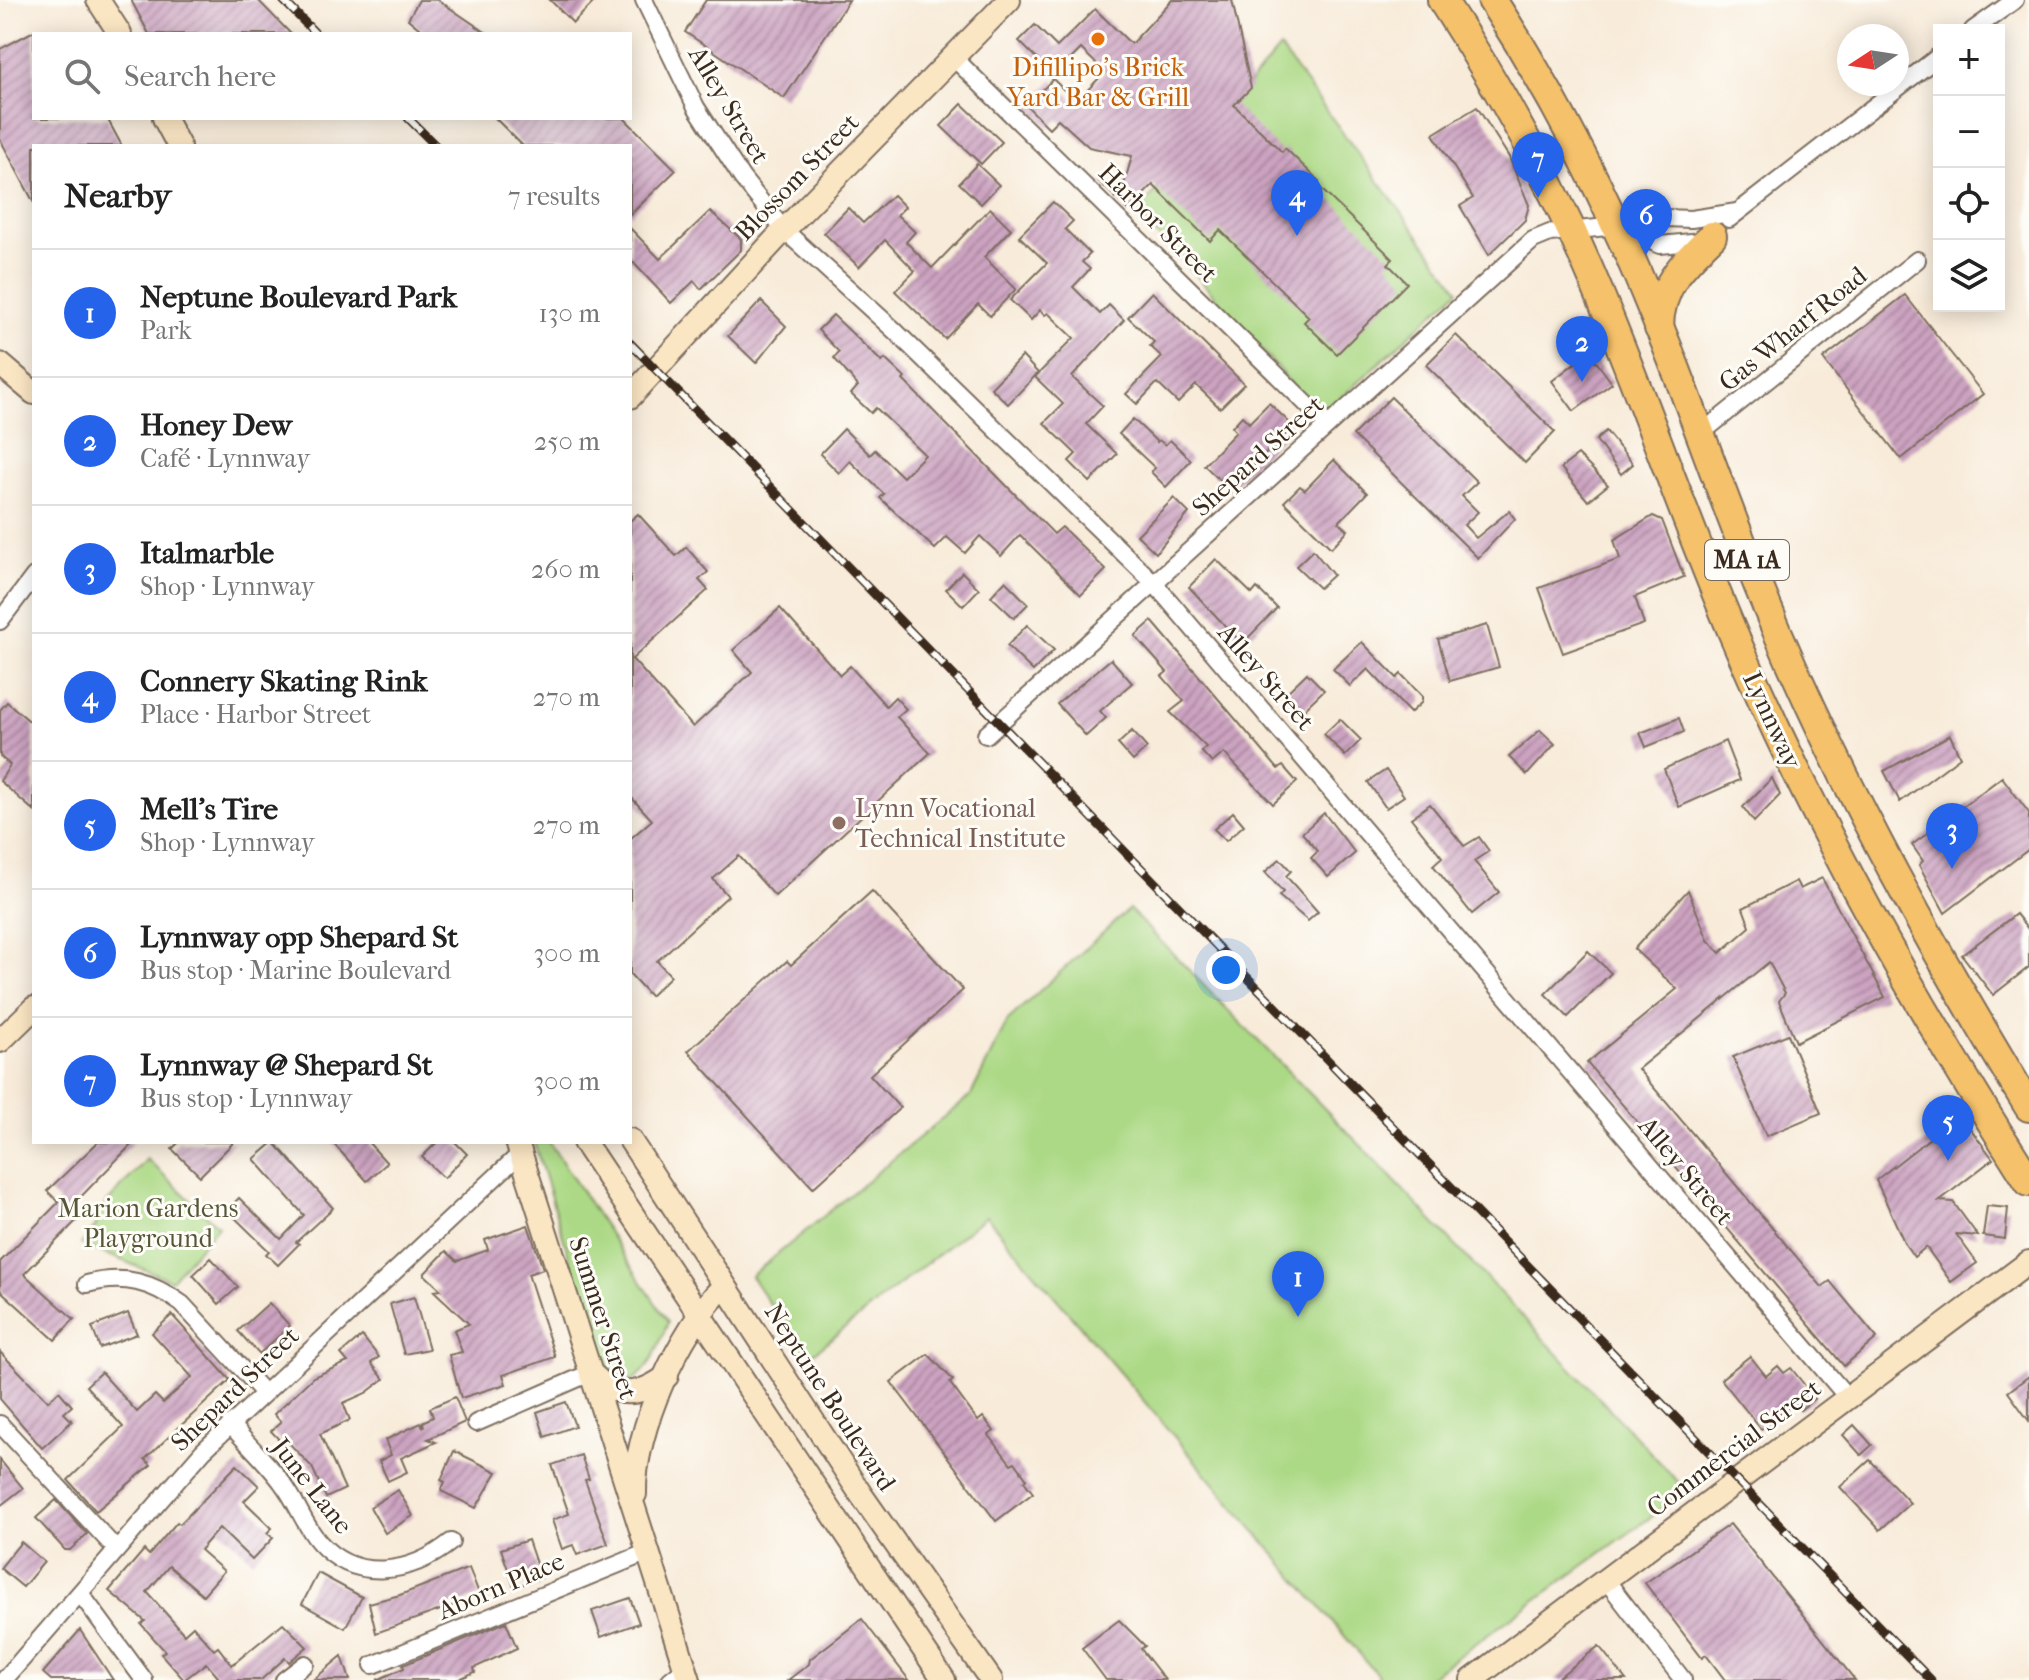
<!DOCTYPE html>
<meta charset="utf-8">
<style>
body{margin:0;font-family:"IM FELL French Canon",serif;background:#f6f6f6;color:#222}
.controls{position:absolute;right:24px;top:24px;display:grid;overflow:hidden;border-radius:0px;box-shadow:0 4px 20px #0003}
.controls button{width:72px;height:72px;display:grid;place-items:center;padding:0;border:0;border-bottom:2px solid #e0e0e0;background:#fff;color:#222;font:40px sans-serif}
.compass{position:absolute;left:1837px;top:24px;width:72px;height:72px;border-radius:50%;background:#fff;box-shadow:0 4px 20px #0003;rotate:258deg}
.you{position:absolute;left:1226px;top:970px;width:28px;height:28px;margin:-20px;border:6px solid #fff;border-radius:50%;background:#1a73e8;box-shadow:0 0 0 12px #1a73e833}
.badge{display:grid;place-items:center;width:52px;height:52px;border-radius:50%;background:#2563eb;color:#fff;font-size:26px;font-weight:700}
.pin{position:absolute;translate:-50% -66px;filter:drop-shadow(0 2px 4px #0008)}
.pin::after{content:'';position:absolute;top:42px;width:28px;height:24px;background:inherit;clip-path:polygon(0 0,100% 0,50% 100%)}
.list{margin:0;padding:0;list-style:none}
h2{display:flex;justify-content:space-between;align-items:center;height:104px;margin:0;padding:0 32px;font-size:34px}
h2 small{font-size:26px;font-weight:400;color:#767676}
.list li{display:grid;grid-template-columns:52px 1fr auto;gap:24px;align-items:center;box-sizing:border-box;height:128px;padding:0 32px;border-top:2px solid #e0e0e0}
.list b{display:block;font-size:30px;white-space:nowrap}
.list p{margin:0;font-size:26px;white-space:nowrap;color:#767676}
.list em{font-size:26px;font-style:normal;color:#767676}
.icon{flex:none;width:44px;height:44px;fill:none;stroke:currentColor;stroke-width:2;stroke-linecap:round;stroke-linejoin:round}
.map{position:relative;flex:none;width:2029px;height:1680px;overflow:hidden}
.search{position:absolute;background:#fff;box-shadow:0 4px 20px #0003;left:32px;top:32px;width:600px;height:88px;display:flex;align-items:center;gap:20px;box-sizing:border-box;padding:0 28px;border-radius:0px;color:#767676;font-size:30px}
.panel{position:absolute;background:#fff;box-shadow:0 4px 20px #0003;left:32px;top:144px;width:600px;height:1000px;border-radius:0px}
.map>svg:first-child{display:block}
</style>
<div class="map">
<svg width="2029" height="1680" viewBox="0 0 2029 1680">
<defs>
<pattern id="building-hatch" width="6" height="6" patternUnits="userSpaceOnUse" patternTransform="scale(2)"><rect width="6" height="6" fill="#cca3c1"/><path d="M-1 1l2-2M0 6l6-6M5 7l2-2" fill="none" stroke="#a7859c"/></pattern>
</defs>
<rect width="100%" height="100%" fill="#fdfcf7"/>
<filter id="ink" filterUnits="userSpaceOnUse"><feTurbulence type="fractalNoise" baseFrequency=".0125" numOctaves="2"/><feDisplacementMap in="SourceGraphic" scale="16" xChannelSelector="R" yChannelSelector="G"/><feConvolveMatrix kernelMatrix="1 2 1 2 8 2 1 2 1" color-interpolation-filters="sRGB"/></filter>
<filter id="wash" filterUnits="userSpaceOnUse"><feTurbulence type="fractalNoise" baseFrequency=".006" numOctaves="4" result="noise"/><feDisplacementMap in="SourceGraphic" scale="32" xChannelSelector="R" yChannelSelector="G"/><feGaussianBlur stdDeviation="1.8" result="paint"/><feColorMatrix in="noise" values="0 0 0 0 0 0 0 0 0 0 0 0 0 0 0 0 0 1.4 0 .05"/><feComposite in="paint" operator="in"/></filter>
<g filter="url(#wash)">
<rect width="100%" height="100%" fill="#f8ebd9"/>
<g fill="#acd985" stroke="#748252" stroke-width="2">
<path d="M1280 48 1459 290 1320 417 1191 269 1136 214Z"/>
<path d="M1129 909 1371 1156 1687 1491 1425 1680H1382L986 1216 806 1359 751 1276 971 1095 1008 1020Z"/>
<path d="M534 1142H549L668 1322C657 1350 636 1412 601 1361Z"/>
<path d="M147 1159 218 1226 171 1280 81 1244 97 1225 92 1219Z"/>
</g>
<g id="blocks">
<g fill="url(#building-hatch)">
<path d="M131 0H258L291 34H149Z"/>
<path d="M419 0H438L488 34H426L408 19Z"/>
<path d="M550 0H596L573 23Z"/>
<path d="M706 0H849L784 98 685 32Z"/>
<path d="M1172 0H1232L1251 88 1234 105 1282 152 1285 148 1319 181 1316 184 1393 259 1388 264 1407 283 1337 354 1304 322 1309 317 1220 230 1210 241 1153 185 1128 210 1100 182 1123 188 1132 156 1089 147 1058 119 1049 128 1027 106 1053 79 1076 102 1105 72 1081 49 1054 76 1019 41 1035 25 1057 47 1095 9 1131 44Z"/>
<path d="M34 31V118H107L122 146H34V203L0 139V49Z"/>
<path d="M962 104 1002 142 981 164 941 126Z"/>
<path d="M1477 107 1509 157 1529 205 1525 220 1489 255 1460 206 1473 198 1433 134Z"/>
<path d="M495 118H624L676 170 630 215V146H523Z"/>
<path d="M977 164 999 185 981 204 959 183Z"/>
<path d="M893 195 905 207 897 215 915 232 906 242 932 268 990 208 1011 229 984 257 1016 289 990 316 978 304 945 339 895 291 915 271 885 240 859 267 824 233 848 208 863 223Z"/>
<path d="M1053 202 1073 221 1065 229 1090 254 1082 262 1090 269 1073 287 1100 314 1109 305 1124 320 1072 377 1103 406 1086 424 1117 454 1090 482 1069 461 1076 454 1044 423 1063 404 1035 377 1074 338 1048 313 1045 315 1040 310 1031 320 1010 300 1047 263 1019 236Z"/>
<path d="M710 211 741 239V250L701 289 694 281 671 303 630 259V228L660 259Z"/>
<path d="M1152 292 1244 384 1220 408 1196 385 1178 403 1157 383 1137 404 1126 394 1162 357 1150 346 1154 342 1128 317Z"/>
<path d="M1905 295 1983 394 1901 459 1823 359Z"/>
<path d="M761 301 786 326 756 363 728 336Z"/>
<path d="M833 315 882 362 885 359 905 378 903 380 1054 534 1062 527 1106 570 1081 595 1020 535 1001 556 980 536 965 553 947 537 935 549 880 498 884 494 850 461 839 473 820 454 844 429 870 455 875 450 903 477 925 455 876 408 871 413 851 394 858 386 834 358 839 352 818 330Z"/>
<path d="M1456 335 1555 432 1525 463 1426 365Z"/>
<path d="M1589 352 1612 383 1574 411 1552 381Z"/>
<path d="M1022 356 1038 373 1008 404 991 388Z"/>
<path d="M1391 397 1477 482 1462 496 1478 512 1464 525 1476 538 1509 511 1515 519 1478 558 1353 435Z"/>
<path d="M1269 403 1293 426 1230 490 1204 465 1236 432 1232 427 1242 416 1249 423Z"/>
<path d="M1133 419 1157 442 1159 440 1165 445 1170 440 1191 460 1166 487 1151 472 1155 468 1119 434Z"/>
<path d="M1606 431 1633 464 1621 474 1596 440Z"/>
<path d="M1578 455 1608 485 1588 501 1561 468Z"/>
<path d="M1334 460 1367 493 1339 522 1348 530 1331 548 1284 502 1300 486 1305 490Z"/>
<path d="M1174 498 1189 513 1156 553 1137 535Z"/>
<path d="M638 514 676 556 686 547 708 572 699 580 708 590 632 659 693 727 752 672 733 650 780 608 840 675 850 666 886 706 895 697 906 709 897 717 930 753 775 896 739 856 713 879 728 896 657 961 671 976 650 996 630 974V839L652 820 630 796V521Z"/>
<path d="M1653 516 1662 520 1684 577 1635 597 1644 624 1563 653 1539 588 1620 559 1614 540Z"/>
<path d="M1313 550 1333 575 1319 588 1296 566Z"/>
<path d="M1216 559 1252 594 1257 588 1277 608 1242 644 1189 587Z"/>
<path d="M962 572 979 589 963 606 946 589Z"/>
<path d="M1005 581 1028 604 1014 618 991 596Z"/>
<path d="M1152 621 1278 769 1283 766 1297 782 1273 804 1224 753 1212 763 1201 751 1206 747 1170 712 1184 701 1162 676 1167 672 1135 636Z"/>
<path d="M1027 625 1054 650 1033 671 1007 646Z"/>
<path d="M1487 625 1499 667 1450 681 1438 639Z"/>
<path d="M1362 642 1397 678 1401 674 1422 696V702L1410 713 1368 669 1350 686 1333 669Z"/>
<path d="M1111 659 1132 683 1100 711 1106 718 1086 736 1057 704Z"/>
<path d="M1307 673 1324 690 1300 713 1283 696Z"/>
<path d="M7 702 34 725V811L0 781 10 765 0 756V710Z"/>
<path d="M1679 718 1684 732 1646 747 1640 733Z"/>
<path d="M1340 719 1361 740 1345 756 1324 734Z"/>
<path d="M1540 730 1555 744 1527 775 1509 757Z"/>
<path d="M1132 731 1147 748 1133 761 1118 744Z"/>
<path d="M1950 735 1960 757 1900 802 1884 771Z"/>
<path d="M1725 741 1740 780 1679 807 1664 769Z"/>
<path d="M1386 770 1404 796 1386 808 1368 782Z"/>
<path d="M2002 777 2029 813V849L1945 913 1919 865 1923 861 1912 845Z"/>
<path d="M1772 778 1780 795 1754 822 1743 807Z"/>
<path d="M1430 804 1464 846 1479 837 1489 851 1474 861 1499 892 1472 914 1433 865 1442 857 1411 818Z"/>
<path d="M1233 812 1244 825 1226 841 1214 829Z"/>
<path d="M1324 813 1355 853 1328 877 1311 858 1318 851 1302 833Z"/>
<path d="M1280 859 1291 871 1286 876 1318 912 1308 921 1279 896 1283 892 1265 872Z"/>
<path d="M1822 878 1885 997 1796 1042 1779 1001 1785 993 1769 962 1638 1069 1822 1287 1830 1281 1877 1338 1844 1366 1587 1063 1677 989 1634 949 1688 890 1708 940 1720 953 1750 927 1743 908 1796 881 1800 889Z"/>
<path d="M872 891 963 990 870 1075 900 1108 813 1188 688 1051 787 961 791 965Z"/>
<path d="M2016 914 2029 930V967L1993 995 1962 955Z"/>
<path d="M1588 951 1611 973 1568 1017 1545 994Z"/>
<path d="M1788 1034 1821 1113 1766 1136 1733 1057Z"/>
<path d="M1967 1124 1993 1159 1939 1201 1953 1202 1978 1236 1956 1234 1977 1263 1951 1282 1926 1247 1914 1257 1905 1244 1876 1180 1943 1128Z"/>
<path d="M98 1142H134L68 1210 78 1219 24 1274 74 1319 55 1340 0 1290V1262L59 1202 47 1191Z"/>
<path d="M179 1142H234L200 1176 172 1149Z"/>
<path d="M274 1142 333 1208 296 1242 299 1244 278 1265 266 1254 269 1251 227 1210 239 1198 281 1239 304 1215 254 1159Z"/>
<path d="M332 1142H368L387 1163 367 1181Z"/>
<path d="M437 1142H455L467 1154 444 1178 422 1157Z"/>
<path d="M1987 1206 2008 1208 2005 1239 1983 1236Z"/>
<path d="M528 1225 543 1269 528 1274 555 1357 503 1375 506 1384 461 1398 449 1355 462 1352 454 1330 469 1324 434 1291 441 1290 424 1274 446 1251 457 1261 488 1250 485 1240Z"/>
<path d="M211 1258 238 1287 219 1304 193 1275Z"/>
<path d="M414 1297 429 1349 404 1354 390 1304Z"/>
<path d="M269 1303 290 1326 259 1354 238 1331Z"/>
<path d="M128 1313 137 1334 100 1348 92 1327Z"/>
<path d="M172 1315 230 1380 145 1459 151 1465 96 1511 68 1480 123 1427 86 1386 101 1372 137 1412 155 1395 163 1403 192 1377 152 1333Z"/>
<path d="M362 1336 379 1357 371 1363 384 1379 366 1393 343 1403 350 1420 320 1434 345 1489 326 1498 312 1467 289 1443 285 1446 271 1431 281 1422 274 1414 313 1377 348 1362 341 1354Z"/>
<path d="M0 1352 48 1401 59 1391 72 1406 64 1413 72 1421 42 1448 0 1399Z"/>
<path d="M928 1354 953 1380 950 1383 978 1421 983 1417 994 1431 989 1435 1011 1464 1015 1462 1027 1479 1024 1481 1033 1493 996 1521 891 1382Z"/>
<path d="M1750 1356 1766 1376 1778 1366 1784 1373 1791 1368 1815 1398 1800 1410 1794 1403 1761 1429 1721 1379Z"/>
<path d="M2029 1376V1421L2008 1392Z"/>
<path d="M455 1397 465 1422 428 1439 436 1442 401 1458 407 1472 388 1481 379 1461 391 1455 385 1440 421 1423 424 1428 423 1422 433 1417 430 1408Z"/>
<path d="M566 1402 575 1426 545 1437 537 1412Z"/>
<path d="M1854 1425 1872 1445 1861 1455 1843 1435Z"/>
<path d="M454 1451 497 1472 476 1508 441 1491 445 1482 441 1480Z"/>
<path d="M581 1455 589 1479 585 1480 608 1544 577 1555 573 1545 562 1549 552 1520 569 1514 552 1465Z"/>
<path d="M0 1460 23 1488 0 1506Z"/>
<path d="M1870 1460 1910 1503 1880 1530 1840 1487Z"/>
<path d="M237 1465 259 1486 244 1501 272 1528 267 1533 273 1538 252 1560 219 1528 200 1550 224 1571 203 1595 169 1566 147 1592 184 1634 193 1626 214 1650 218 1647 232 1665 283 1623 307 1647 289 1662 285 1658 261 1680H215L218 1677 206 1663 184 1680 161 1654 165 1651 141 1624 145 1621 109 1591 144 1550 149 1555 177 1522 180 1524Z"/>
<path d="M398 1490 413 1516 385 1533 370 1507Z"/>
<path d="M56 1500 87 1534 70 1550H65L36 1518Z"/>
<path d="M1730 1524 1855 1680H1725L1706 1655 1702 1658 1645 1583Z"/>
<path d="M528 1540 541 1578 514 1587 501 1549Z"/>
<path d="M21 1542 44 1562 23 1587 0 1568Z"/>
<path d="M469 1568 480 1596 376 1633 369 1603 400 1595Z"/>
<path d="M318 1573 362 1597 345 1628 302 1604Z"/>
<path d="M630 1598 639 1623 601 1637 592 1611Z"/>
<path d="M862 1619 909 1680H788L809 1664 810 1659Z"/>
<path d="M1119 1620 1145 1646 1141 1649 1165 1680H1106L1082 1648Z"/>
<path d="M506 1622 517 1648 474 1668 475 1672 457 1680H377L404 1668 403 1665Z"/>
<path d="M80 1630 113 1680H51L43 1673Z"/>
<path d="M1599 1646 1626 1680H1555Z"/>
<path d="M342 1656 350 1680H313Z"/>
</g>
</g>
</g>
<g filter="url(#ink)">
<use href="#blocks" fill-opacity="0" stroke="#7d6e5f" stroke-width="2"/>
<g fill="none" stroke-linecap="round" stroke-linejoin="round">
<g stroke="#7d6e5f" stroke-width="20">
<g id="street">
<path d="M644 0 696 107 742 178 784 230 894 330 1154 583 1848 1398"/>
<path d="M1973 30 2015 0"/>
<path d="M953 57 1328 425"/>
<path d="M1729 219 1939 56"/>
<path d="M1618 227 1660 245 1702 241"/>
<path d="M1699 435 1917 260"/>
<path d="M0 621 34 576"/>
<path d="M986 735 1533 240 1550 233 1616 226 1638 217 1691 219 1737 212"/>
<path d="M87 1284C124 1274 152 1282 182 1304L264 1393"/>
<path d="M476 1423 590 1373"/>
<path d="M0 1424 115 1548"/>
<path d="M230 1424C247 1444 268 1463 283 1484 297 1502 304 1525 319 1542 356 1584 412 1573 451 1542"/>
<path d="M1606 1580 1683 1680"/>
<path d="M80 1593 144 1680"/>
<path d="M373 1665 648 1552"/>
<path d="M4 1680 203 1451 521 1153"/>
<path d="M284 1680 305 1664"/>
<path d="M670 1680 685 1668"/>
</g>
</g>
<g stroke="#7d6e5f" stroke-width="26">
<g id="secondary">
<path d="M98 0 120 34"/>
<path d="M164 118 179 146"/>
<path d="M0 364 34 393"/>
<path d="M630 397 784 230 1009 0"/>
<path d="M0 1041 34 1008"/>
<path d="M630 1140 862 1496 991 1680"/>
<path d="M517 1142 689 1680"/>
<path d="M584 1142 944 1680"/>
<path d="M592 1374C616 1399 639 1397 667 1376"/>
<path d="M635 1494C633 1432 680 1328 724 1286"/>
<path d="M1472 1680 2029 1262"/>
</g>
</g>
<g stroke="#7d6e5f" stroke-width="32">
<g id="highway">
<path d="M1442 0C1501 90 1554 186 1596 286 1646 405 1687 527 1738 645 1819 833 1919 1009 2029 1182"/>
<path d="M1492 0C1541 76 1585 157 1622 239 1680 367 1722 502 1777 631 1848 797 1935 953 2029 1107"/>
<path d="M1659 328C1659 286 1684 263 1712 236"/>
</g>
</g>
<use href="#street" stroke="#fff" stroke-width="16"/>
<use href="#secondary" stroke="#fbe6c4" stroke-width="22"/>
<use href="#highway" stroke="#f5c16b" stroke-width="28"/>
<g stroke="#3b2a1e" stroke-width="9">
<g id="rail">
<path d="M283 0 316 34"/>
<path d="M408 118 436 146"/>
<path d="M630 343 1931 1680"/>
</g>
</g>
<use href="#rail" stroke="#fdfcf7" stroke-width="6" stroke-dasharray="18" stroke-linecap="butt"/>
</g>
</g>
<circle fill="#e8710a" stroke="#fdfcf7" stroke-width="3" cx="1098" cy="39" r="8"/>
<circle fill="#8d6e63" stroke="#fdfcf7" stroke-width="3" cx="839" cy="823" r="8"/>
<g text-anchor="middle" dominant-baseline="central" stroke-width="6" stroke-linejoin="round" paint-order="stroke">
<rect fill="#fdfcf7" stroke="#75695f" stroke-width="2" x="1705" y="540" width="84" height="40" rx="6"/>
<g font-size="24" font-weight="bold" fill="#3b2a1e">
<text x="1747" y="560">MA 1A</text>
</g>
<g font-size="26" fill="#c56008" stroke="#fdfcf7">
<text x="1098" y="67">Difillipo's Brick<tspan x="1098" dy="30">Yard Bar &amp; Grill</tspan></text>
</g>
<g font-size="26" fill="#3b2a1e" stroke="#fdfcf7">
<text transform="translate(729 105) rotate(59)">Alley Street</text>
<text transform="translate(797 177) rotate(-46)">Blossom Street</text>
<text transform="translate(1158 223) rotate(45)">Harbor Street</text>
<text transform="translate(1793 329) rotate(-39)">Gas Wharf Road</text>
<text transform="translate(1258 456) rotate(-42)">Shepard Street</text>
<text transform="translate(1266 677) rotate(49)">Alley Street</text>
<text transform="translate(1772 720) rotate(65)">Lynnway</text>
<text transform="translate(1686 1171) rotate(50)">Alley Street</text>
<text transform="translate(603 1318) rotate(72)">Summer Street</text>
<text transform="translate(235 1389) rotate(-44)">Shepard Street</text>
<text transform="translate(830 1397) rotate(57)">Neptune Boulevard</text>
<text transform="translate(1734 1448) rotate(-37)">Commercial Street</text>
<text transform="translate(312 1486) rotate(52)">June Lane</text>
<text transform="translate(501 1586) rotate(-23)">Aborn Place</text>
</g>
<g font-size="26" fill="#785e54" stroke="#fdfcf7" text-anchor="start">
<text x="855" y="808">Lynn Vocational<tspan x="855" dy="30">Technical Institute</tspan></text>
</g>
<g font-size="26" fill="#575638" stroke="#fdfcf7">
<text x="148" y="1208">Marion Gardens<tspan x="148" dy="30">Playground</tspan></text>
</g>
</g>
</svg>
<div class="controls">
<button>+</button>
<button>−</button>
<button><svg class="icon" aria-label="locate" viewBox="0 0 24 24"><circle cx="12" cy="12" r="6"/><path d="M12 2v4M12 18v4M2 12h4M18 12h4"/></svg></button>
<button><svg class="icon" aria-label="layers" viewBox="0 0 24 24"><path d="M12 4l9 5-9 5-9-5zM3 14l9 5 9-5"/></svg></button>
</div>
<svg class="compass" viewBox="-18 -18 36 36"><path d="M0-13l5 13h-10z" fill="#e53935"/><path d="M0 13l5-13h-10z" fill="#767676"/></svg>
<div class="you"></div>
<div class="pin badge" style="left:1298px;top:1317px">1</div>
<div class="pin badge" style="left:1582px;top:382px">2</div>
<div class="pin badge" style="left:1952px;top:869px">3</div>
<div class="pin badge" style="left:1297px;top:236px">4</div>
<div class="pin badge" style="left:1948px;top:1161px">5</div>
<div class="pin badge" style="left:1646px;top:255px">6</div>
<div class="pin badge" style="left:1538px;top:198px">7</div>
<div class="search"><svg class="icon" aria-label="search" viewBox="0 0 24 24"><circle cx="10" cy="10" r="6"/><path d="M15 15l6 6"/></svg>Search here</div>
<section class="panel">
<h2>Nearby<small>7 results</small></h2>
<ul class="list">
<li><span class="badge">1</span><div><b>Neptune Boulevard Park</b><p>Park</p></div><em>130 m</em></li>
<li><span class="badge">2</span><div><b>Honey Dew</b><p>Café · Lynnway</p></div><em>250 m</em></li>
<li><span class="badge">3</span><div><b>Italmarble</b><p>Shop · Lynnway</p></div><em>260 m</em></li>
<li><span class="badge">4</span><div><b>Connery Skating Rink</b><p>Place · Harbor Street</p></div><em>270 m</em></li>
<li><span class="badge">5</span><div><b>Mell's Tire</b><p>Shop · Lynnway</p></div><em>270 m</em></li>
<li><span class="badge">6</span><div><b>Lynnway opp Shepard St</b><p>Bus stop · Marine Boulevard</p></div><em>300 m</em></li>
<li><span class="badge">7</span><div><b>Lynnway @ Shepard St</b><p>Bus stop · Lynnway</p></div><em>300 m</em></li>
</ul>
</section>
</div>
